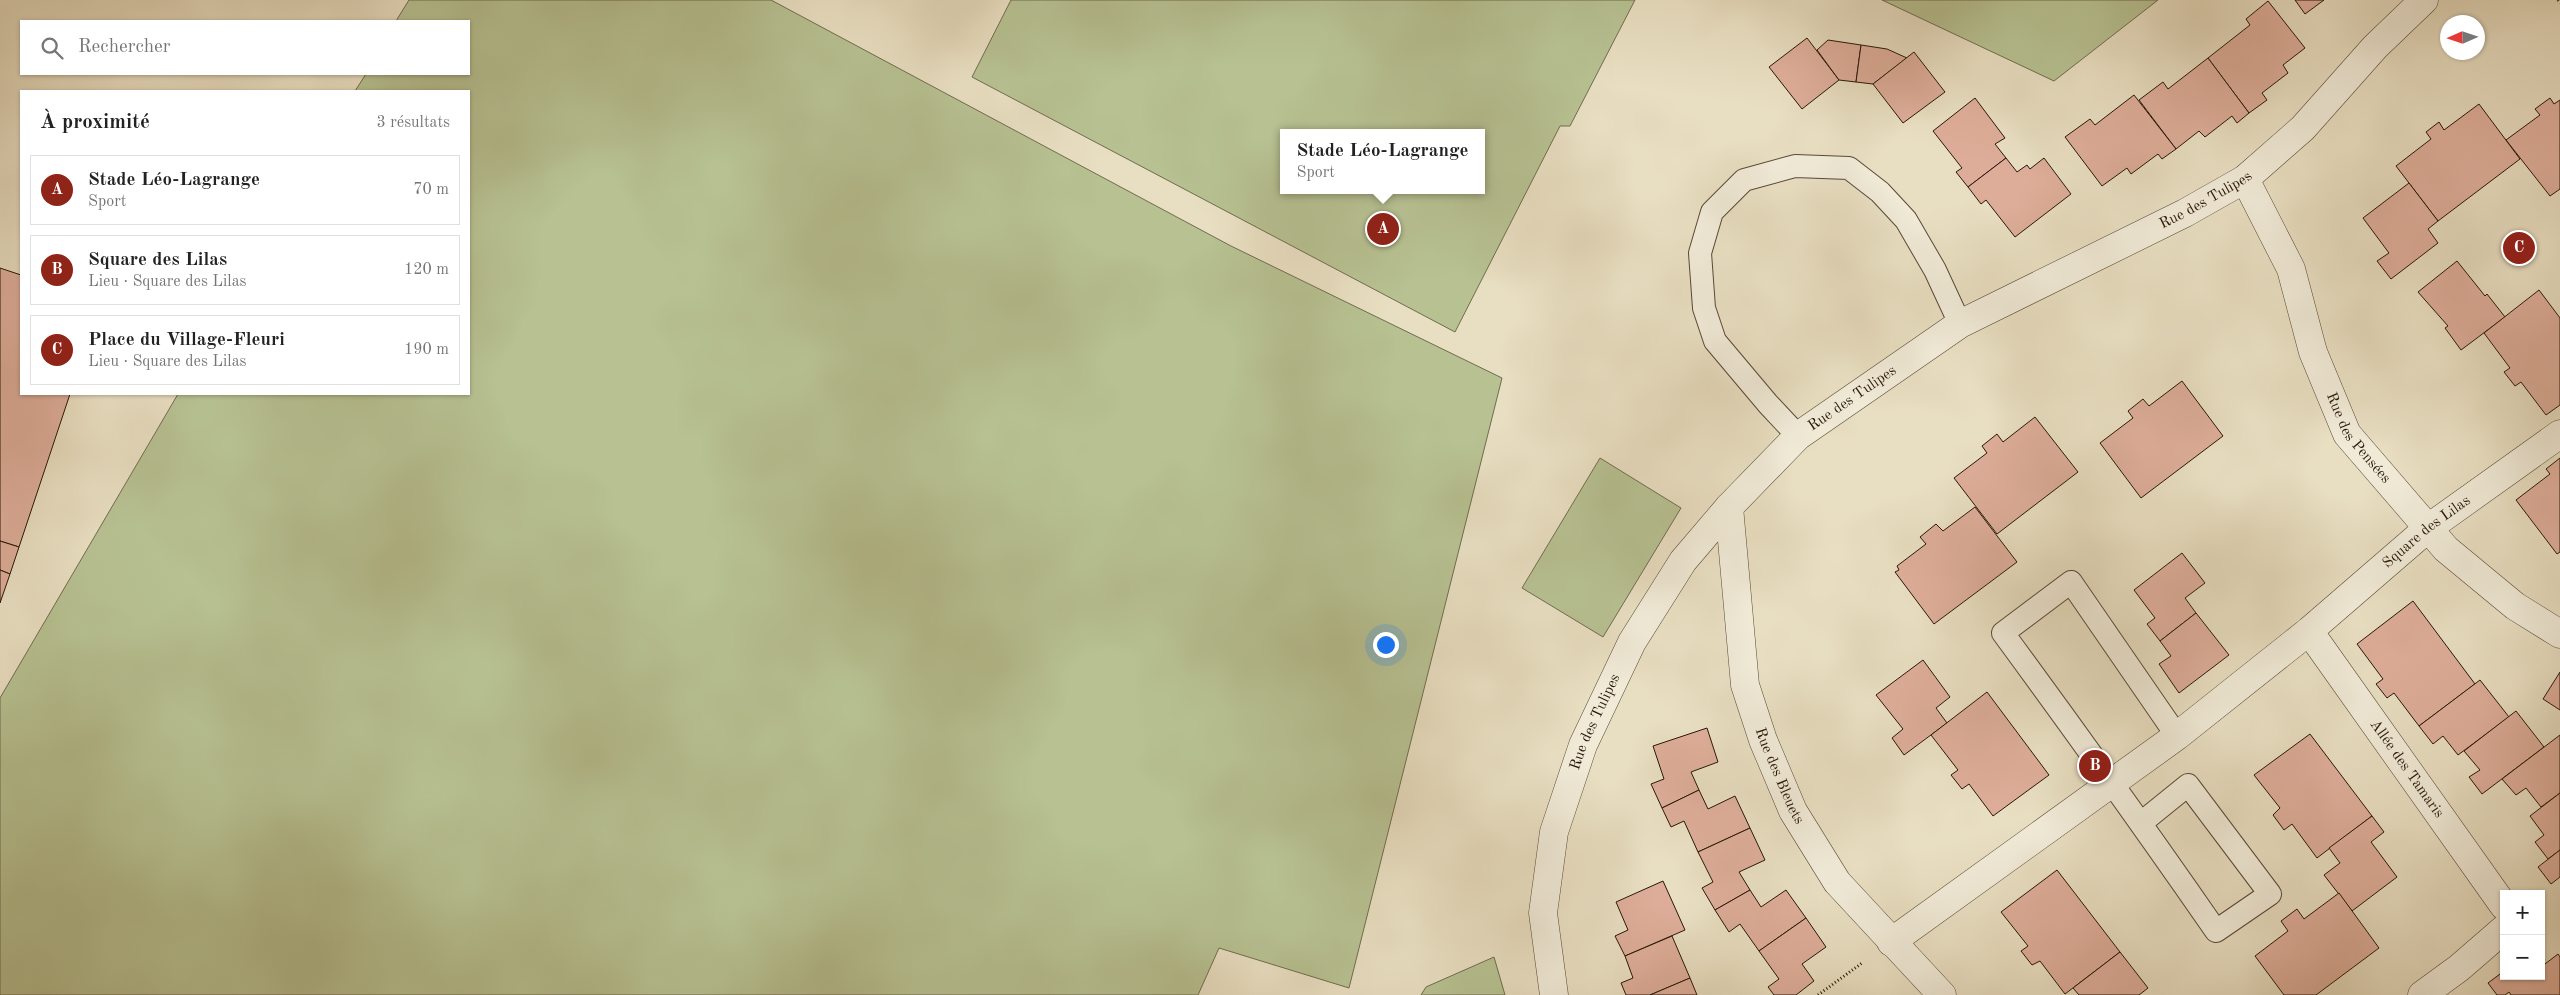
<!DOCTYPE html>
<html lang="fr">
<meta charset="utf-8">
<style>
body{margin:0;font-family:"Old Standard TT",serif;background:#f6f6f6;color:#222}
.controls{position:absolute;right:15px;bottom:15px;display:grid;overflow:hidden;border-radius:0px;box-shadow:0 1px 4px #0004}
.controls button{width:45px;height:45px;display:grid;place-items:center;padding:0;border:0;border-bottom:1px solid #e0e0e0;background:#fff;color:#222;font:25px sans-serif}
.compass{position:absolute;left:2440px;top:15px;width:45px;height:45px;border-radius:50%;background:#fff;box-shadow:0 1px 4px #0004;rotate:267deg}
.you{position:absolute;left:1385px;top:644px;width:18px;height:18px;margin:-12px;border:4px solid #fff;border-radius:50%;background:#1a73e8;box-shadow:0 0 0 8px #1a73e833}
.badge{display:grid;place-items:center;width:32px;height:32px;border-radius:50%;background:#8f2418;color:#fff;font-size:16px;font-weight:700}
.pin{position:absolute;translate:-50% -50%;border:2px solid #fff;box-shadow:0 1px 5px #0006}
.popup{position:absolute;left:1280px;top:129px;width:205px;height:65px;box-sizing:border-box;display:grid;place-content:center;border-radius:0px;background:#fff;filter:drop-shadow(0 1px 4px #0005);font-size:16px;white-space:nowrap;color:#767676}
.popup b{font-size:19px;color:#222}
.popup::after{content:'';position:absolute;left:50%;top:100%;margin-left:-10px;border:10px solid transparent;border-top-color:#fff}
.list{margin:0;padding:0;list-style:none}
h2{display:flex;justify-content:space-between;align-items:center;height:65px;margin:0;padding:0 20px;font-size:21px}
h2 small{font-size:16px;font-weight:400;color:#767676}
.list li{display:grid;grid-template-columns:32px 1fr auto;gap:15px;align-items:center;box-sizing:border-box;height:70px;margin:0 10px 10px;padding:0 10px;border:1px solid #e0e0e0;border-radius:0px}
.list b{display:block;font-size:19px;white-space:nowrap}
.list p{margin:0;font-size:16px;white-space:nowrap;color:#767676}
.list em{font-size:16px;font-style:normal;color:#767676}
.icon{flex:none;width:28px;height:28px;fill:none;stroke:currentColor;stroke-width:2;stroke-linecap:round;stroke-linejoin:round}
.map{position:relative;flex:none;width:2560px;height:995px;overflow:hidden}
.search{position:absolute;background:#fff;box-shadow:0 1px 4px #0004;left:20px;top:20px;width:450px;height:55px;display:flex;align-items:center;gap:12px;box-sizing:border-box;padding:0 18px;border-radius:0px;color:#767676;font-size:19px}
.panel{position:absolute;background:#fff;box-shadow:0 1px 4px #0004;left:20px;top:90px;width:450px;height:305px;border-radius:0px}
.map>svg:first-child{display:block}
</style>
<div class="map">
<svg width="2560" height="995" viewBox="0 0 2560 995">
<rect width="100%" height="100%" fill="#e8dec1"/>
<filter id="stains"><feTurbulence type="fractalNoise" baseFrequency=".004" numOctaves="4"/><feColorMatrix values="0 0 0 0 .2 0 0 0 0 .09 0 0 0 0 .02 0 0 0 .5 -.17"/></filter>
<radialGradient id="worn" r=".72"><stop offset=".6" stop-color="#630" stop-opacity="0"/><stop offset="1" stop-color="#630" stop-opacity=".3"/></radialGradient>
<g fill="#b7c192" stroke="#706c4e" fill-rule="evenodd">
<path d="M409 0H771L1231 246 1502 378 1349 988 1219 948 1198 995H0V698L178 394H469V91H355L366 74H469V21H396Z"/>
<path d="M1011 0H1635L1570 126H1560L1455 332 972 77ZM1284 133H1482V190H1284Z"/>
<path d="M1882 0H2158L2054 81Z"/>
<path d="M1600 458 1681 508 1603 637 1522 588Z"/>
<path d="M1494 957 1505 995H1421L1426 987Z"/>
</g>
<g fill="#ddad99" stroke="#281709">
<path d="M2295 0H2324L2305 14Z"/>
<path d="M2268 1 2305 48 2283 65 2288 73 2262 93 2267 100 2249 113 2208 58 2250 25 2246 19Z"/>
<path d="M1807 38 1839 80 1802 109 1769 67Z"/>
<path d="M1828 40 1861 45 1856 82 1839 80 1817 50Z"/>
<path d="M1861 45 1887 49 1907 58 1873 84 1856 82Z"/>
<path d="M1914 52 1945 92 1903 123 1873 84Z"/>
<path d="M2208 58 2249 113 2237 123 2232 116 2205 137 2199 131 2176 149 2139 100 2163 82 2168 89Z"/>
<path d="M2134 95 2176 149 2162 159 2158 154 2131 174 2127 168 2102 186 2065 137 2090 119 2095 125Z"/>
<path d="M1975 98 2005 138 1995 144 2006 158 1968 187 1956 172 1962 168 1933 131Z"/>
<path d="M2550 98 2554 104 2560 100V189L2550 196 2506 140 2540 115 2535 109Z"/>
<path d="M2479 104 2520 159 2438 221 2396 166 2431 139 2426 132 2439 122 2444 130Z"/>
<path d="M2006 158 2017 172 2027 165 2030 169 2044 158 2071 194 2015 237 1986 200 1981 204 1968 187Z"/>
<path d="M2409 183 2438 221 2428 229 2438 243 2391 279 2377 261 2389 253 2363 218Z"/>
<path d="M2457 261 2485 296 2487 294 2505 317 2461 350 2445 328 2448 326 2418 292Z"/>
<path d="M0 268 21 275V394H70L19 547 0 541Z"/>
<path d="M2539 290 2560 318V405L2546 415 2521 382 2515 386 2504 372 2510 368 2484 333Z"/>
<path d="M2182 381 2223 436 2141 498 2100 443 2133 418 2128 411 2143 399 2149 406Z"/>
<path d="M2035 417 2078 472 1997 534 1954 478 1987 453 1982 446 1997 434 2003 442Z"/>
<path d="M2560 458V552L2557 554 2516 500 2550 474 2546 469Z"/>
<path d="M1975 507 2017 562 1934 624 1895 572 1899 570 1897 566 1926 544 1920 537 1936 524 1943 531Z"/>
<path d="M0 541 19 547 10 574 0 570Z"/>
<path d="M2182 553 2205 583 2185 598 2196 613 2160 641 2147 624 2155 618 2134 590Z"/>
<path d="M0 570 10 574 0 603Z"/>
<path d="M2413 601 2475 684 2419 726 2394 693 2387 698 2376 684 2383 679 2357 644Z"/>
<path d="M2196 613 2229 655 2179 693 2159 664 2171 656 2160 641Z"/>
<path d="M1923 660 1950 697 1936 708 1947 723 1904 755 1892 738 1903 729 1876 695Z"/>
<path d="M2560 672V710L2543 699Z"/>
<path d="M2480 680 2509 717 2458 755 2443 736 2433 744 2419 726Z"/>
<path d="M1987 692 2049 775 1993 816 1969 784 1962 789 1951 775 1958 770 1931 735Z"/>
<path d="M2516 711 2544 747 2482 794 2469 777 2480 770 2464 751Z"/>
<path d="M1707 728 1718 762 1691 772 1699 790 1662 808 1651 784 1664 779 1653 746Z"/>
<path d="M2310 734 2372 816 2317 858 2292 824 2284 830 2273 815 2280 808 2254 775Z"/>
<path d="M2560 735V793L2541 807 2526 788 2516 795 2502 779Z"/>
<path d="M1699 790 1708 809 1735 796 1750 828 1698 852 1684 821 1671 827 1662 808Z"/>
<path d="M2560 793V850L2548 859 2535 842 2544 835 2530 816Z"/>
<path d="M2372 816 2384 832 2371 842 2397 877 2352 911 2324 875 2340 863 2329 848Z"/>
<path d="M1750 828 1765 860 1739 872 1750 890 1715 910 1702 888 1713 882 1698 852Z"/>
<path d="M2560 850V877L2551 884 2538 867Z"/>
<path d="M2057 870 2120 952 2065 994 2040 961 2032 965 2021 951 2028 946 2001 912Z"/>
<path d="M1663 881 1685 930 1625 956 1615 936 1628 930 1616 902Z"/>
<path d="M1750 890 1761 907 1786 890 1806 918 1759 951 1740 924 1729 932 1715 910Z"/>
<path d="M2339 893 2379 948 2316 995H2284L2255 956 2288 931 2281 921 2297 909 2304 919Z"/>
<path d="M1806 918 1826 947 1802 964 1814 981 1796 995H1774L1768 987 1779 979 1759 951Z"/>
<path d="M1672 936 1690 978 1650 995H1626L1621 983 1633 978 1625 956Z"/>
<path d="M2120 952 2148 988 2139 995H2079L2073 988Z"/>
<path d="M2558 954 2560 957V995H2511L2509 992 2505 995H2497L2488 983 2504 971V976H2541V967Z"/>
<path d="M1690 978 1697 995H1650Z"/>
</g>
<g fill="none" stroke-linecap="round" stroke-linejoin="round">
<g stroke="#584937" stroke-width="24">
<g id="service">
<path d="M1798 436 1768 404 1715 341 1704 308 1700 253 1712 212 1744 180 1795 166 1849 168 1880 192 1906 220 1935 270 1960 324"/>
<path d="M2141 823 2188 785 2270 894 2216 931C2146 830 2075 731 2003 633L2071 582 2177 736"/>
</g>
</g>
<g stroke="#584937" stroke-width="29">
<g id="minor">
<path id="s1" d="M2245 179 2291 269 2313 352 2347 434 2446 549 2515 606 2560 634"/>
<path id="s2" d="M1729 507 1745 685 1763 740 1793 811 1837 882 1942 995"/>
<path id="s3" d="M2309 631 2504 906"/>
<path id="s4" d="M1891 942 2177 736 2309 631 2427 529 2560 434"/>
<path id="s5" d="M1554 995 1543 913 1554 832 1583 745 1632 642 1683 561 1729 507 1798 436 1960 324 2185 213 2245 179 2303 128 2375 47 2424 0"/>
<path d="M2422 995 2459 968 2504 929"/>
</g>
</g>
<g stroke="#281709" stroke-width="3" stroke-dasharray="1 2.5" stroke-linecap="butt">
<path d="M2558 0 2560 3"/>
<path d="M1818 995 1862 963"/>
</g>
<use href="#service" stroke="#f0ead7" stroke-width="22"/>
<use href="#minor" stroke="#f0ead7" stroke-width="28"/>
</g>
<g text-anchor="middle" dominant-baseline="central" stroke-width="4.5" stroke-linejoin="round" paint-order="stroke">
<g font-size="15" fill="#281709" stroke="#f0ead7">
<text stroke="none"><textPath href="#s5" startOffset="1108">Rue des Tulipes</textPath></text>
<text stroke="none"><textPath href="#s5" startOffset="702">Rue des Tulipes</textPath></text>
<text stroke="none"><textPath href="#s1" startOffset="285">Rue des Pensées</textPath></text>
<text stroke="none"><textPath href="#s4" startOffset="675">Square des Lilas</textPath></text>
<text stroke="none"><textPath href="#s5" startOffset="282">Rue des Tulipes</textPath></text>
<text stroke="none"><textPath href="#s3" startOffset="169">Allée des Tamaris</textPath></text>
<text stroke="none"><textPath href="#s2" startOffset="276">Rue des Bleuets</textPath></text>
</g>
</g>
<rect width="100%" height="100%" filter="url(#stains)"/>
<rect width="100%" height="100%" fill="url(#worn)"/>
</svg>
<div class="controls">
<button>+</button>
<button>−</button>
</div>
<svg class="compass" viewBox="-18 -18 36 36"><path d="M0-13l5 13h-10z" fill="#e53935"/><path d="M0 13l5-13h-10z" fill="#767676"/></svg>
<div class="you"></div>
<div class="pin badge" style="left:1383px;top:229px">A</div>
<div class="popup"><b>Stade Léo-Lagrange</b>Sport</div>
<div class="pin badge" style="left:2095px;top:766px">B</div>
<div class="pin badge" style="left:2519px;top:248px">C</div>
<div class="search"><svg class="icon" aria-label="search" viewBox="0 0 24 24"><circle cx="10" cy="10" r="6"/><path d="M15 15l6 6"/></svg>Rechercher</div>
<section class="panel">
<h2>À proximité<small>3 résultats</small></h2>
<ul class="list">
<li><span class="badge">A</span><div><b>Stade Léo-Lagrange</b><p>Sport</p></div><em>70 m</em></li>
<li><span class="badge">B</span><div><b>Square des Lilas</b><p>Lieu · Square des Lilas</p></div><em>120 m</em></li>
<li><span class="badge">C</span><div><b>Place du Village-Fleuri</b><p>Lieu · Square des Lilas</p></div><em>190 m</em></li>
</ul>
</section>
</div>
